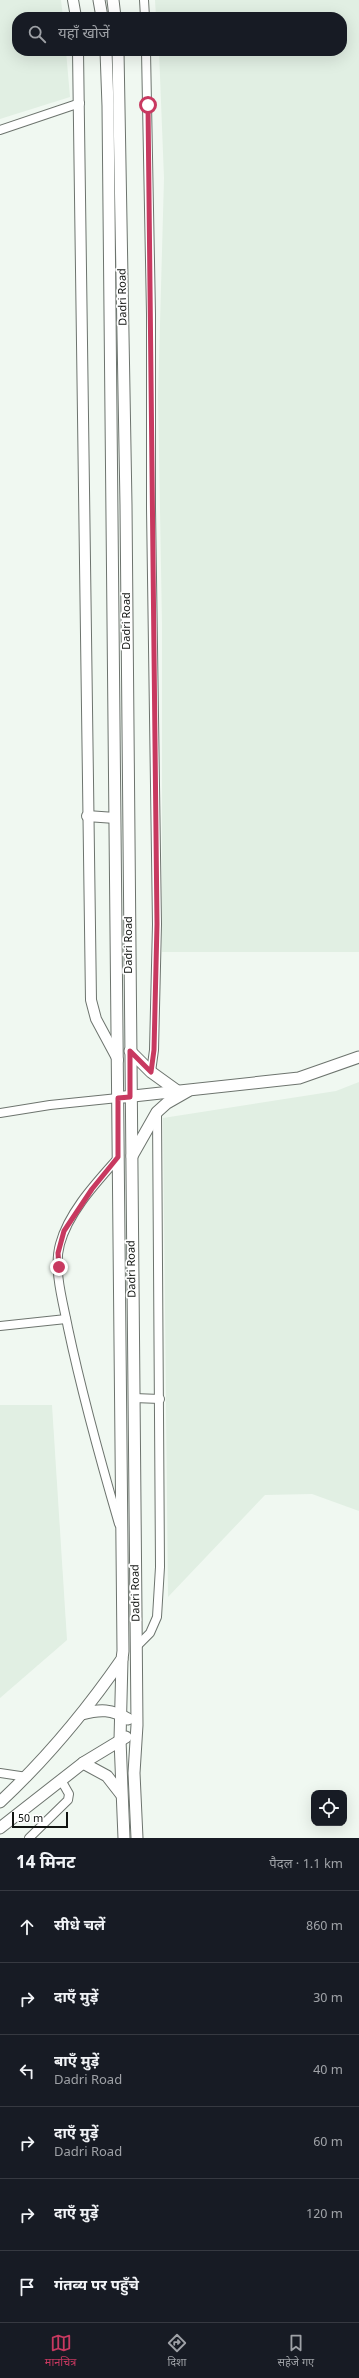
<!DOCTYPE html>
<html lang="hi">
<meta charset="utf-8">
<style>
body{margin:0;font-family:Georgia,"Noto Sans Devanagari",serif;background:#20242c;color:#f1f3f6}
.controls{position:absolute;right:12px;bottom:12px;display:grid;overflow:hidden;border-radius:8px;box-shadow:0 4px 16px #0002}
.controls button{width:36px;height:36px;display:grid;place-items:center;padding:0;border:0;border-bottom:1px solid #363941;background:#171b24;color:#f1f3f6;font:20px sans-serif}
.scale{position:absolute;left:12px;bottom:10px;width:56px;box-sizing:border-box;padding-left:4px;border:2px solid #111411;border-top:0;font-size:11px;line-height:14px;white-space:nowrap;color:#111411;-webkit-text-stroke:3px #fff;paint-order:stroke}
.stop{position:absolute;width:12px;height:12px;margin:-9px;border:3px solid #c83960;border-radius:50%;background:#fff}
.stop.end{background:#c83960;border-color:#fff;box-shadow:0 1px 4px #0008}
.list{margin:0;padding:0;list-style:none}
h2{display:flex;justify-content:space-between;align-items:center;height:52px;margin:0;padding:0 16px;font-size:17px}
h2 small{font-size:13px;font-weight:400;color:#9ea1a6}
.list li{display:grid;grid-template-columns:26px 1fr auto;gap:12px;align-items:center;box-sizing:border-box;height:72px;padding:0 16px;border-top:1px solid #363941}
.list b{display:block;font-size:15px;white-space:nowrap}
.list p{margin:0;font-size:13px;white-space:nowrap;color:#9ea1a6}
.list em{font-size:13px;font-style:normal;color:#9ea1a6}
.icon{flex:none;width:22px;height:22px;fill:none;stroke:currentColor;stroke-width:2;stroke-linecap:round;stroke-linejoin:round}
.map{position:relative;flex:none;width:359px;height:1838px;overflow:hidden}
.search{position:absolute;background:#171b24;box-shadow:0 4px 16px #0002;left:12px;right:12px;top:12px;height:44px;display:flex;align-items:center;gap:10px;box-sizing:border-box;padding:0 14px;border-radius:16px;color:#9ea1a6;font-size:15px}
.sheet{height:484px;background:#171b24}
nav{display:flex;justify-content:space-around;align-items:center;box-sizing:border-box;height:56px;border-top:1px solid #363941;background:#171b24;font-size:11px;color:#9ea1a6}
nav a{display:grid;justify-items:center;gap:2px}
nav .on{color:#c83960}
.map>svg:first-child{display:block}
</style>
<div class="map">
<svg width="359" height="1838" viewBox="0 0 359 1838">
<rect width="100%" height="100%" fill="#f0f8f1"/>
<g fill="#e1efe3">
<path d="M0 0H61L63 17H17V51H66L70 97 0 119Z"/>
<path d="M155 0H359V952H162V624L158 397 164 178 159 51H342V17H156Z"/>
<path d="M359 1082V1511L312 1494 265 1495 168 1597 163 1118 336 1091Z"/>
<path d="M0 1405H52L67 1640 0 1698Z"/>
</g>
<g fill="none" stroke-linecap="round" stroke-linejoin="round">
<g stroke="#6d746e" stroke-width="10">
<g id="minor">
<path d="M144 0 145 17"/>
<path d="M146 51 151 314V508L157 924 154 1050 151 1072"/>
<path d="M0 130 80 103"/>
<path d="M0 1113 50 1105 118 1098"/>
<path d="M119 1157C97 1182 69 1211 60 1244 53 1269 63 1302 68 1328 82 1394 100 1459 119 1524"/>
<path d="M0 1326 66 1319"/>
<path d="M134 1398 160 1399"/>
<path d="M136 1647 150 1633 157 1617 160 1567 157 1113"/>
<path d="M0 1773 27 1777"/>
<path d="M29 1838 68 1800 69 1794 61 1780"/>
</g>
</g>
<g stroke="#6d746e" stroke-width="12">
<g id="tertiary">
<path d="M73 0 76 17"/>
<path d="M78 51 91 1000 96 1019 118 1060"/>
<path d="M87 816 115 818"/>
</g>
</g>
<g stroke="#6d746e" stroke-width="13">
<g id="secondary">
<path d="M99 0 102 17"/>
<path d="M113 0 115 17"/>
<path d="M118 51 126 505 137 1725 134 1773 137 1838"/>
<path d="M130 1051 151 1072 176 1090"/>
<path d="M124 1097 299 1078 359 1057"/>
<path d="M132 1156 157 1112 167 1103 188 1091"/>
<path d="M122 1659 120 1740 124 1838"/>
<path d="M82 1714C100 1709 112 1709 128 1719"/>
<path d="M83 1763 107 1776 121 1794"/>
<path d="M0 1802C46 1759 86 1711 122 1659L123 1651 108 106 106 51"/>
<path d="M0 1828 83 1763 126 1737"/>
</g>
</g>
<use href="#minor" stroke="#fff" stroke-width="8"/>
<use href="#tertiary" stroke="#fff" stroke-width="10"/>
<use href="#secondary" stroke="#fff" stroke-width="11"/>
</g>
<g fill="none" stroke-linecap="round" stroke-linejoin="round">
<path stroke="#c83960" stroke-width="5" d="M59 1267 58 1253 64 1231 92 1189 118 1157V1098L130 1097V1051L151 1072 154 1050 157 924 148 105"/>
</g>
<g text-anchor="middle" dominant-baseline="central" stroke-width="3.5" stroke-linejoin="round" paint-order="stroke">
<g font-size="11" fill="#111411" stroke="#fff">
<text transform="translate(123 297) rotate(-91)">Dadri Road</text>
<text transform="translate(127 621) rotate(-90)">Dadri Road</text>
<text transform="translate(129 945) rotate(-90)">Dadri Road</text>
<text transform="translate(132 1269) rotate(-91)">Dadri Road</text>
<text transform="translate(136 1593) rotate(-91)">Dadri Road</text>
</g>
</g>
</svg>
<div class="controls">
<button><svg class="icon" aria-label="locate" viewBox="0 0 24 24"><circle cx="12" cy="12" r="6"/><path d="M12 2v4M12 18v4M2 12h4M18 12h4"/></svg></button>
</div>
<div class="scale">50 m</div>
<div class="stop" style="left:148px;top:105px"></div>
<div class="stop end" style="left:59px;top:1267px"></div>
<div class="search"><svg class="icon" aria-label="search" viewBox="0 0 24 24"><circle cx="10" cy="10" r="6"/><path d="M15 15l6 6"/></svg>यहाँ खोजें</div>
</div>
<section class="sheet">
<h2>14 मिनट<small>पैदल · 1.1 km</small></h2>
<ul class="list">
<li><svg class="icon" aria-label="ahead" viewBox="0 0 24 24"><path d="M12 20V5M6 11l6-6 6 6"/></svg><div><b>सीधे चलें</b></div><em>860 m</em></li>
<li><svg class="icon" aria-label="right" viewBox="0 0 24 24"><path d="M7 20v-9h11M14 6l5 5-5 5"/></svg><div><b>दाएँ मुड़ें</b></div><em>30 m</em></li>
<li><svg class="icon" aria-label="left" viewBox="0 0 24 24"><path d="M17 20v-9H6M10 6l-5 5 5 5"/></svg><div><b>बाएँ मुड़ें</b><p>Dadri Road</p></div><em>40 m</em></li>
<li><svg class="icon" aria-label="right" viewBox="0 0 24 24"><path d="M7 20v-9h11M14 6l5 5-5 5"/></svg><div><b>दाएँ मुड़ें</b><p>Dadri Road</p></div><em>60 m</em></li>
<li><svg class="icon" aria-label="right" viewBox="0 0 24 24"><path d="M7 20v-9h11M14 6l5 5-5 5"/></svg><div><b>दाएँ मुड़ें</b></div><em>120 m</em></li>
<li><svg class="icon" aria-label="arrive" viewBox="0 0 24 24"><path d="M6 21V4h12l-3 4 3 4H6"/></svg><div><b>गंतव्य पर पहुँचे</b></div></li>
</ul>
</section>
<nav>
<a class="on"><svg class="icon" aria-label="map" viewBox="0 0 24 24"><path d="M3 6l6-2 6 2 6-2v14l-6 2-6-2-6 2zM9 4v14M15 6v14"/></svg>मानचित्र</a>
<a><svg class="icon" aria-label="directions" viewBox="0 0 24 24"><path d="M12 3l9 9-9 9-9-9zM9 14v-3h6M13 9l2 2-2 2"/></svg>दिशा</a>
<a><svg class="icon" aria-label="saved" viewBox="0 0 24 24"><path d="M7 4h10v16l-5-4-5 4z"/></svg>सहेजे गए</a>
</nav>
